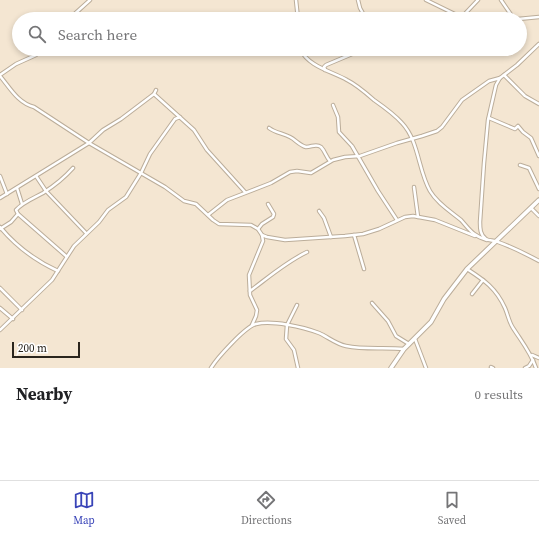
<!DOCTYPE html>
<style>
body{margin:0;font-family:"Source Serif 4",serif;background:#f6f6f6;color:#202124}
.scale{position:absolute;left:12px;bottom:10px;width:68px;box-sizing:border-box;padding-left:4px;border:2px solid #2a251d;border-top:0;font-size:11px;line-height:14px;white-space:nowrap;color:#2a251d;-webkit-text-stroke:3px #fff;paint-order:stroke}
.list{margin:0;padding:0;list-style:none}
h2{display:flex;justify-content:space-between;align-items:center;height:52px;margin:0;padding:0 16px;font-size:17px}
h2 small{font-size:13px;font-weight:400;color:#757577}
.icon{flex:none;width:22px;height:22px;fill:none;stroke:currentColor;stroke-width:2;stroke-linecap:round;stroke-linejoin:round}
.map{position:relative;flex:none;width:539px;height:368px;overflow:hidden}
.search{position:absolute;background:#fff;box-shadow:0 2px 6px #0003;left:12px;right:12px;top:12px;height:44px;display:flex;align-items:center;gap:10px;box-sizing:border-box;padding:0 14px;border-radius:22px;color:#757577;font-size:15px}
.sheet{height:112px;background:#fff}
nav{display:flex;justify-content:space-around;align-items:center;box-sizing:border-box;height:56px;border-top:1px solid #e0e0e0;background:#fff;font-size:11px;color:#757577}
nav a{display:grid;justify-items:center;gap:2px}
nav .on{color:#3944b8}
.map>svg:first-child{display:block}
</style>
<div class="map">
<svg width="539" height="368" viewBox="0 0 539 368">
<rect width="100%" height="100%" fill="#f4e6d2"/>
<g fill="none" stroke-linecap="round" stroke-linejoin="round">
<g stroke="#bbad9a" stroke-width="4.5">
<g id="minor">
<path d="M296 0 298 19"/>
<path d="M358 0 360 8 366 19"/>
<path d="M426 0 465 19"/>
<path d="M501 0 514 19"/>
<path d="M69 19 90 0"/>
<path d="M460 19 478 0"/>
<path d="M518 19 539 17"/>
<path d="M539 44 517 65 500 78 496 85 488 120 484 163 480 222C480 228 480 235 486 239 489 241 494 240 498 242 512 247 526 254 539 261"/>
<path d="M300 49C309 67 331 71 347 80 357 85 366 93 374 100 384 107 394 114 402 123 419 141 418 170 430 191 437 203 450 211 461 220 470 230 473 236 487 240"/>
<path d="M325 70 324 67 326 65 364 49"/>
<path d="M0 75 16 64 36 55 42 49"/>
<path d="M504 75 525 96 539 104"/>
<path d="M0 76C10 88 18 103 34 107L89 143 165 187 184 201 196 204 213 220 219 224 251 225 258 229 262 235 267 237 285 240 345 236 363 234 379 229 405 217 413 216 435 220 475 236"/>
<path d="M154 94 194 130 207 150 245 192"/>
<path d="M333 105 338 117 339 132 352 146 378 191 397 220"/>
<path d="M489 118 515 129 518 126 523 132 531 138 539 156"/>
<path d="M269 128C276 133 282 133 290 137 296 140 299 145 306 147 312 147 316 143 321 147 325 151 326 157 330 161"/>
<path d="M520 165 529 168 539 189"/>
<path d="M0 176 7 194"/>
<path d="M36 176 46 191 86 233"/>
<path d="M414 187 418 217"/>
<path d="M17 188 22 204"/>
<path d="M0 198 89 143 103 130 121 119 154 94 156 90"/>
<path d="M531 208 539 216"/>
<path d="M319 211 324 218 331 237"/>
<path d="M18 214 66 256"/>
<path d="M208 215 227 200 271 183 290 172 297 171 311 173 333 160 345 157 360 156 397 143 422 136 437 131 442 127 462 100 489 81 500 78"/>
<path d="M0 227C15 245 36 261 58 271"/>
<path d="M0 229 11 222 18 214 16 210C23 202 34 198 43 193 54 186 65 177 73 168"/>
<path d="M258 229 262 224 273 217 274 214 268 204"/>
<path d="M354 235 364 269"/>
<path d="M467 269C484 280 496 288 505 308 508 315 509 322 513 328 522 342 531 353 536 368"/>
<path d="M0 288 22 310"/>
<path d="M250 291C269 277 286 262 307 252"/>
<path d="M472 294 483 280"/>
<path d="M372 303 388 321 396 336 409 344"/>
<path d="M297 305 287 325 286 339 294 350 298 368"/>
<path d="M0 308 13 319"/>
<path d="M252 325 256 316 257 310 250 295 249 275 263 241 262 235"/>
<path d="M0 330 52 280 74 246 99 222 108 210 126 197 141 173 150 154 175 119 180 117"/>
<path d="M415 339 426 368"/>
<path d="M532 355 539 358"/>
<path d="M491 367 493 368"/>
<path d="M211 368C217 358 245 327 256 324 272 320 303 327 319 333 328 337 336 344 346 346 365 350 385 347 404 349"/>
<path d="M525 368 529 366 533 360"/>
</g>
</g>
<g stroke="#bbad9a" stroke-width="5.5">
<path id="major" d="M391 368 404 349 431 322 444 299 467 269 539 200"/>
</g>
<use href="#minor" stroke="#fff" stroke-width="2.5"/>
<use href="#major" stroke="#fff" stroke-width="3.5"/>
</g>
</svg>
<div class="scale">200 m</div>
<div class="search"><svg class="icon" aria-label="search" viewBox="0 0 24 24"><circle cx="10" cy="10" r="6"/><path d="M15 15l6 6"/></svg>Search here</div>
</div>
<section class="sheet">
<h2>Nearby<small>0 results</small></h2>
<ul class="list">
</ul>
</section>
<nav>
<a class="on"><svg class="icon" aria-label="map" viewBox="0 0 24 24"><path d="M3 6l6-2 6 2 6-2v14l-6 2-6-2-6 2zM9 4v14M15 6v14"/></svg>Map</a>
<a><svg class="icon" aria-label="directions" viewBox="0 0 24 24"><path d="M12 3l9 9-9 9-9-9zM9 14v-3h6M13 9l2 2-2 2"/></svg>Directions</a>
<a><svg class="icon" aria-label="saved" viewBox="0 0 24 24"><path d="M7 4h10v16l-5-4-5 4z"/></svg>Saved</a>
</nav>
